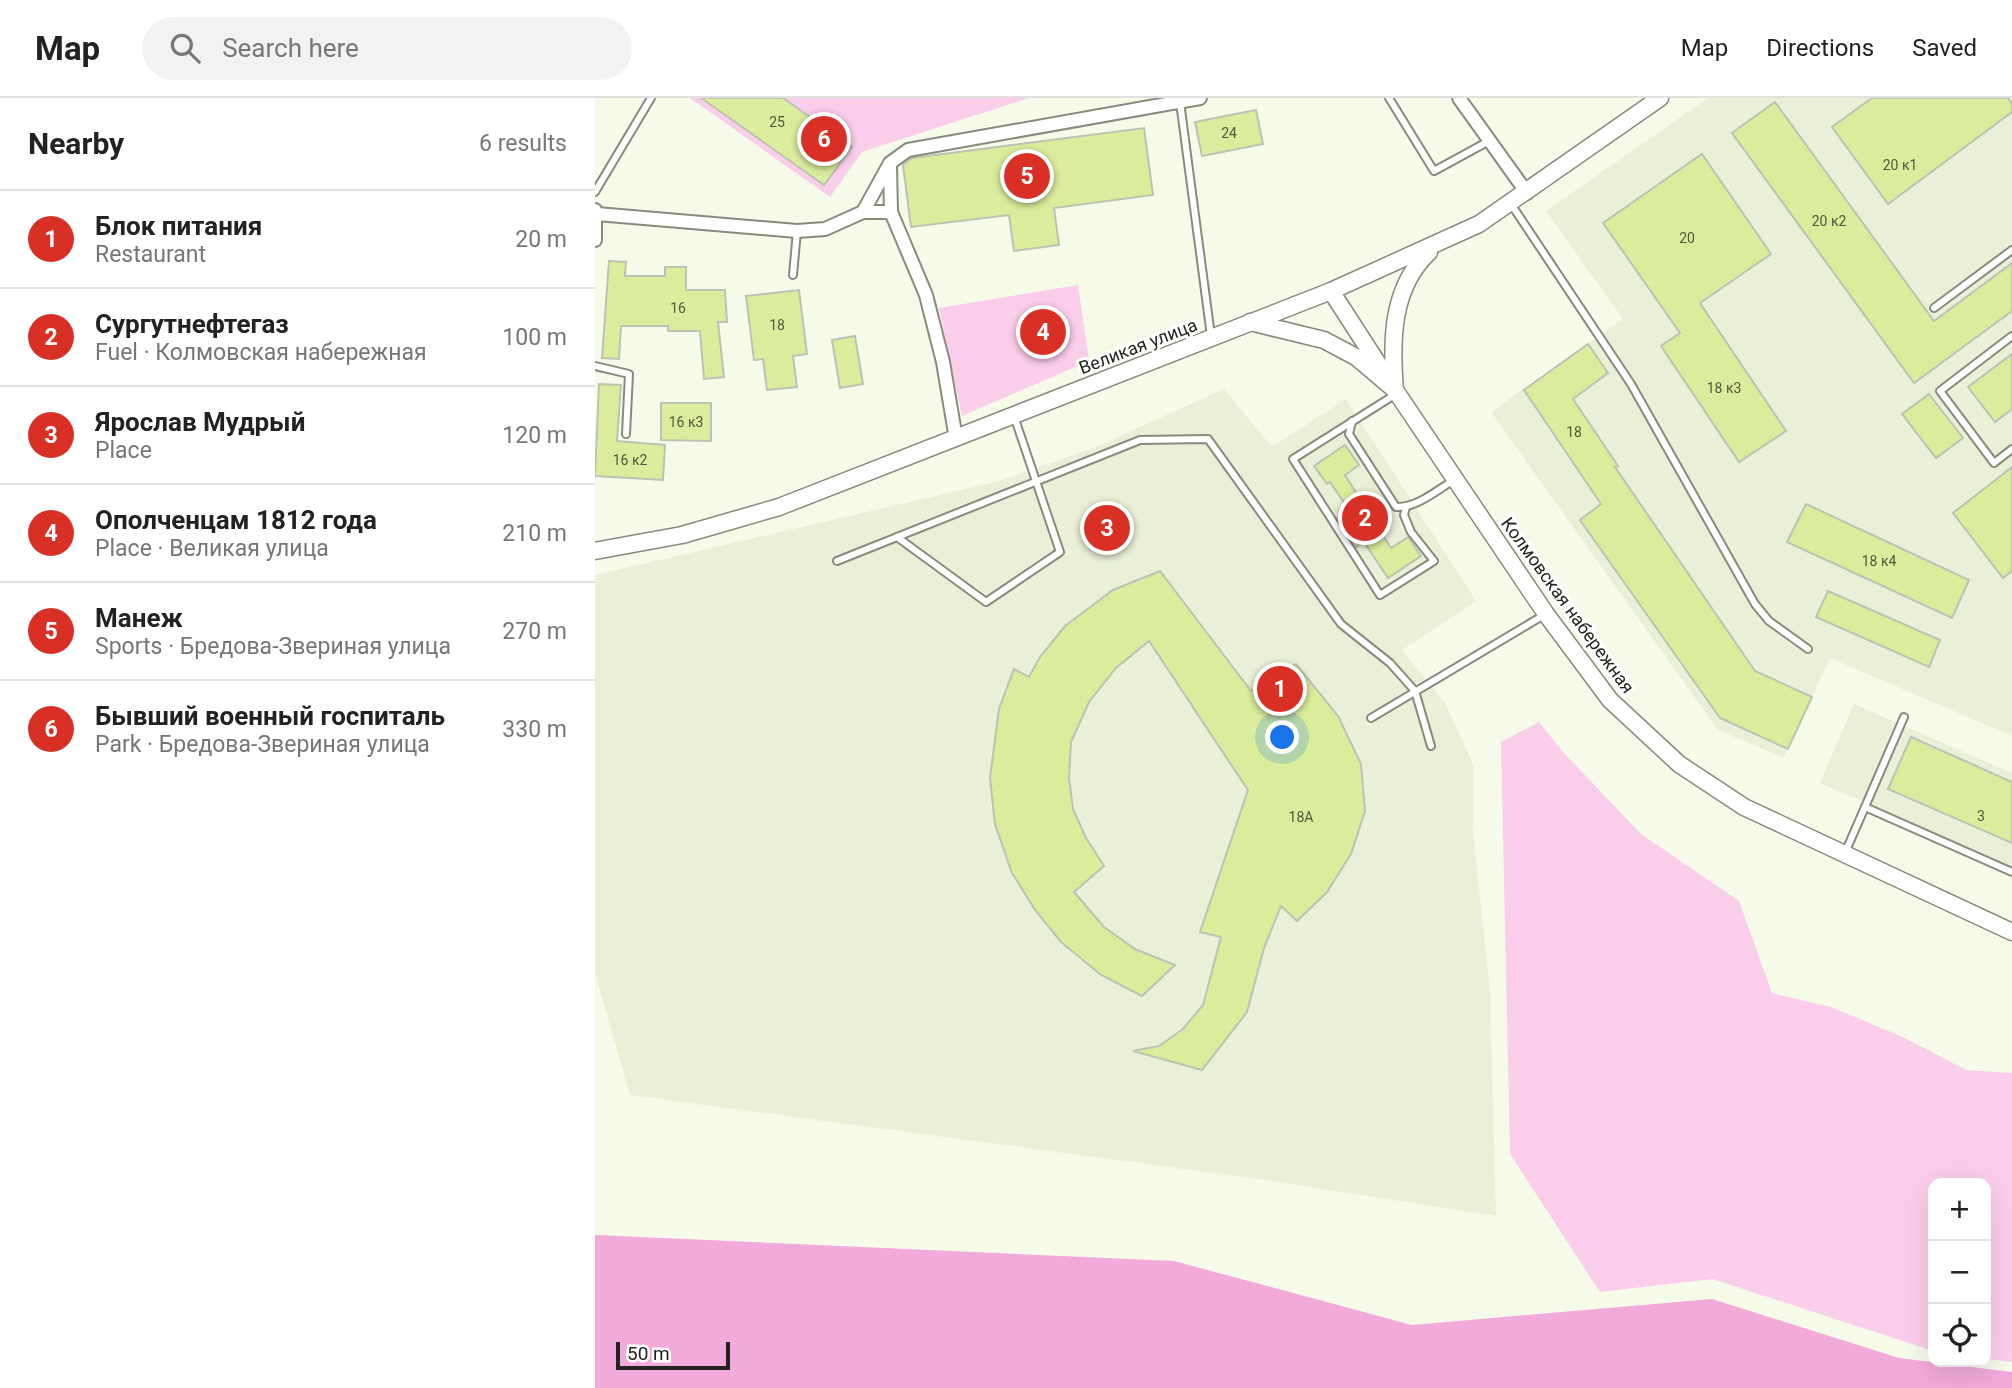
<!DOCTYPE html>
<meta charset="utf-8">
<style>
body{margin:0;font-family:Roboto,sans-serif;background:#f2f2f2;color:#222}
.controls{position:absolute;right:21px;bottom:21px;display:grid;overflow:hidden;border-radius:14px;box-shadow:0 7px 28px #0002}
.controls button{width:63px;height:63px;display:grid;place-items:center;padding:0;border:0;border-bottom:2px solid #e0e0e0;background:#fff;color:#222;font:35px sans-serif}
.scale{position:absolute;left:21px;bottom:18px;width:114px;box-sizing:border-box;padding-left:7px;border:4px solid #23241e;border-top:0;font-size:19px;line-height:24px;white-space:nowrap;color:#23241e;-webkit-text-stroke:5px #fff;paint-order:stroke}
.you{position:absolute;left:688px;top:640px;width:24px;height:24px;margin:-18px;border:5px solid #fff;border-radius:50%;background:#1a73e8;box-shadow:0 0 0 10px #1a73e833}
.badge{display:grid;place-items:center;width:46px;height:46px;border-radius:50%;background:#d93025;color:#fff;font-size:23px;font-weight:700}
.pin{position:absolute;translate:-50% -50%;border:4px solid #fff;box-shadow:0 2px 7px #0006}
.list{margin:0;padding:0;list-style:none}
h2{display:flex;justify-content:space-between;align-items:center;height:91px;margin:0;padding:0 28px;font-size:30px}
h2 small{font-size:23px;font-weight:400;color:#767676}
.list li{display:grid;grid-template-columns:46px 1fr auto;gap:21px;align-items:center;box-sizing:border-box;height:98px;padding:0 28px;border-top:2px solid #e0e0e0}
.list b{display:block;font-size:26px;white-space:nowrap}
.list p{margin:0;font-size:23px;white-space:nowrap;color:#767676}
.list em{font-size:23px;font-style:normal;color:#767676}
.icon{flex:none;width:38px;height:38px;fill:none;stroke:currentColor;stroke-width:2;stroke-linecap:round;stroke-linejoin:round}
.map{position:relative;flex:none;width:1417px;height:1290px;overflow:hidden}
header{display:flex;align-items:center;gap:42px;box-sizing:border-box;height:98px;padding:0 35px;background:#fff;border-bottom:2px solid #e0e0e0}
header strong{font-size:33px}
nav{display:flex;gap:38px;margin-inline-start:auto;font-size:24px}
.search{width:490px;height:63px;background:#f2f2f2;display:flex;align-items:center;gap:18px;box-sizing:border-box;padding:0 24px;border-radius:38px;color:#767676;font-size:26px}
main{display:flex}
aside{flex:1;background:#fff}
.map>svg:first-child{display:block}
</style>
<header>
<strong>Map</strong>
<div class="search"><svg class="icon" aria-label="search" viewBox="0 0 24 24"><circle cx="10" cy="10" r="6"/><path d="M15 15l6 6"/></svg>Search here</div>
<nav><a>Map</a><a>Directions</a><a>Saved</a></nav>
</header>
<main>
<aside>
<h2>Nearby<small>6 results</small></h2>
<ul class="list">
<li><span class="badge">1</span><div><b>Блок питания</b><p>Restaurant</p></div><em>20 m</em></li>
<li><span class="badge">2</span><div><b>Сургутнефтегаз</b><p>Fuel · Колмовская набережная</p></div><em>100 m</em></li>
<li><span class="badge">3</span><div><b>Ярослав Мудрый</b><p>Place</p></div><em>120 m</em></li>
<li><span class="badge">4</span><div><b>Ополченцам 1812 года</b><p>Place · Великая улица</p></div><em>210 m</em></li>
<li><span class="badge">5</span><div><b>Манеж</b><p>Sports · Бредова-Звериная улица</p></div><em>270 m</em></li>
<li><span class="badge">6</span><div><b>Бывший военный госпиталь</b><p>Park · Бредова-Звериная улица</p></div><em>330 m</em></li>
</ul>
</aside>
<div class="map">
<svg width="1417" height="1290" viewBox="0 0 1417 1290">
<rect width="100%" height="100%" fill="#f5fae9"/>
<g fill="#e9f0d7">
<path d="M1113 0H1417V638L1235 560 1189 660 1123 632 896 314 1028 221 951 113Z"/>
<path d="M629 291 677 349 751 301 881 503 807 552 850 605 879 668 878 733 895 893 901 1118 671 1082 35 997 0 875V477L405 383 503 348Z"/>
<path d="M1259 606 1417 675V768L1225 685Z"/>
</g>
<g fill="#faceea">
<path d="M95 0H434L267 54 235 99Z"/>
<path d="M483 187 494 263 367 318 344 210Z"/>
<path d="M944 624 968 654 1046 736 1144 803 1177 895 1236 909 1308 939 1371 972 1417 975V1264L1391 1261V1085H1338V1253L1118 1181 1005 1194 915 1056 906 644Z"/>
</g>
<path fill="#f2aada" d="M0 1137 579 1163 817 1227 1117 1201 1304 1260 1417 1274V1290H0Z"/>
<g fill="#daed9d" stroke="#bec2b2" stroke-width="2">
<path d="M106 0H188L257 49 229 87Z"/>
<path d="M1277 0H1413L1417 6V14L1293 106 1237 29Z"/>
<path d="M1180 4 1339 223 1417 165V213L1319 285 1137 35Z"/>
<path d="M661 12 668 46 607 58 600 24Z"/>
<path d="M549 30 558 97 459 110 464 147 419 153 414 117 316 129 308 67 317 60Z"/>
<path d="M1107 56 1176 156 1105 205 1191 333 1144 364 1066 248 1085 235 1008 125Z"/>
<path d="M14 163 31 164 30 178H70V169H91V192H130L132 224H123L129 279 109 281 105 233H73V228H26L24 261 7 260Z"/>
<path d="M204 192 212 256 198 258 202 289 172 292 168 261 159 262 151 198Z"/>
<path d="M260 238 268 286 245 290 237 242Z"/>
<path d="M993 246 1013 275 978 301 1023 368 1020 369 1160 573 1217 599 1193 651 1125 620 985 422 1006 406 929 292Z"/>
<path d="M1417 256V311L1400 324 1373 289Z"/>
<path d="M4 286 26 287 22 343 70 347 68 382 0 378Z"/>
<path d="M1334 296 1368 340 1341 360 1307 316Z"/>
<path d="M66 305H116V343L66 342Z"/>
<path d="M750 347 764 367 750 377 796 450 813 439 826 458 793 480 769 444 761 449 743 419 754 412 735 384 732 386 719 368Z"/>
<path d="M1417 369V473L1408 480 1358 415Z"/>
<path d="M1211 406 1374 482 1357 520 1192 444Z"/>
<path d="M565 473 656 593 701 566 743 618 766 666 770 713 756 756 732 794 702 823 686 808 669 850 652 914 607 972 538 953 564 948 588 931 608 907 626 839 605 834 653 692 554 543 521 570 494 604 476 644 474 680 478 711 491 740 509 768 479 794 509 829 540 851 580 867 547 898 506 877 466 844 440 812 417 775 400 726 395 680 404 611 419 571 434 579 445 559 470 528 518 492Z"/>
<path d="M1233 493 1345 542 1334 569 1221 519Z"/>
<path d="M1316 639 1417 684V745L1293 691Z"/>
</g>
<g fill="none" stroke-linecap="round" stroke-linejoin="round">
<g stroke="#878b7c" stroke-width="10">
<g id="lane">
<path d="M794 0 839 73 894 43"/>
<path d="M585 4 616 238"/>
<path d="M0 94 56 0"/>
<path d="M916 106 1036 286 1160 506 1174 523 1213 551"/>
<path d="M198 177 202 133"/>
<path d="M1339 210 1417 152"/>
<path d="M1417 238 1345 293 1399 365 1417 351"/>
<path d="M0 268 34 276 31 336"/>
<path d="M801 296 698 361 785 497 839 463 816 434 809 417 811 409"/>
<path d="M757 323 754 336 801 409C822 410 842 392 859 382"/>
<path d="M302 439 391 504 465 454 419 318"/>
<path d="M242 463 545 342 613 341 746 526 795 565 820 593 836 648"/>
<path d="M776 620 949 517"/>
<path d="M1270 709 1417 774"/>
<path d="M1250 755 1309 619"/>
</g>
</g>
<g stroke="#878b7c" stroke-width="16">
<g id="street">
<path d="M864 0 932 95"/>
<path d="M295 68 296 114 331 197 348 264 361 341"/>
<path d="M0 112V142"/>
<path d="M268 114 295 65 313 52 605 0"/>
<path d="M2 116 202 133 230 131 268 114H296"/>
</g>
</g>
<g stroke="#878b7c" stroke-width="19">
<g id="secondary">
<path d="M736 193 789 275"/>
<path d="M655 224 729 242 761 259 800 292 951 516 1015 602 1084 666 1149 709 1417 834"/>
<path d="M800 292C796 243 796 190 834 154"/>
<path d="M0 453 87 437 184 409 736 193 884 126 1065 0"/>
</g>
</g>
<use href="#lane" stroke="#fff" stroke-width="6"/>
<use href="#street" stroke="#fff" stroke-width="12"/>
<use href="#secondary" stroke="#fff" stroke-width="16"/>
</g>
<g text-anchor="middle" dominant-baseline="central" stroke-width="6" stroke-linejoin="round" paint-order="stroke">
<g font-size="14" fill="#51563e">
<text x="182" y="24">25</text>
<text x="634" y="35">24</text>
<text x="1305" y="67">20 к1</text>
<text x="1234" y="123">20 к2</text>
<text x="1092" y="140">20</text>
<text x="83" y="210">16</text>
<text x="182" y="227">18</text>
<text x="1129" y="290">18 к3</text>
<text x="91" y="324">16 к3</text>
<text x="979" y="334">18</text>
<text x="35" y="362">16 к2</text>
<text x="1284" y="463">18 к4</text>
<text x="1386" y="718">3</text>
<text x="706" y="719">18А</text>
</g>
<g font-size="18" fill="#23241e" stroke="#fff">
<text transform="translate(543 248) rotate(-21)">Великая улица</text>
<text transform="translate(973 507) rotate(54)">Колмовская набережная</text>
</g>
</g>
</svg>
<div class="controls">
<button>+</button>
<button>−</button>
<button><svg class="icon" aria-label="locate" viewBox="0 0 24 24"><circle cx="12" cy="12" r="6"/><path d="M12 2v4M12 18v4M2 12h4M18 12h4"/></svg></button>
</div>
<div class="scale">50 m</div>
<div class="you"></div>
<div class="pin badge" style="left:685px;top:591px">1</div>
<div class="pin badge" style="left:770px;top:420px">2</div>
<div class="pin badge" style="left:512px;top:430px">3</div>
<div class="pin badge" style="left:448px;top:234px">4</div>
<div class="pin badge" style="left:432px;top:78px">5</div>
<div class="pin badge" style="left:229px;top:41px">6</div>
</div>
</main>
